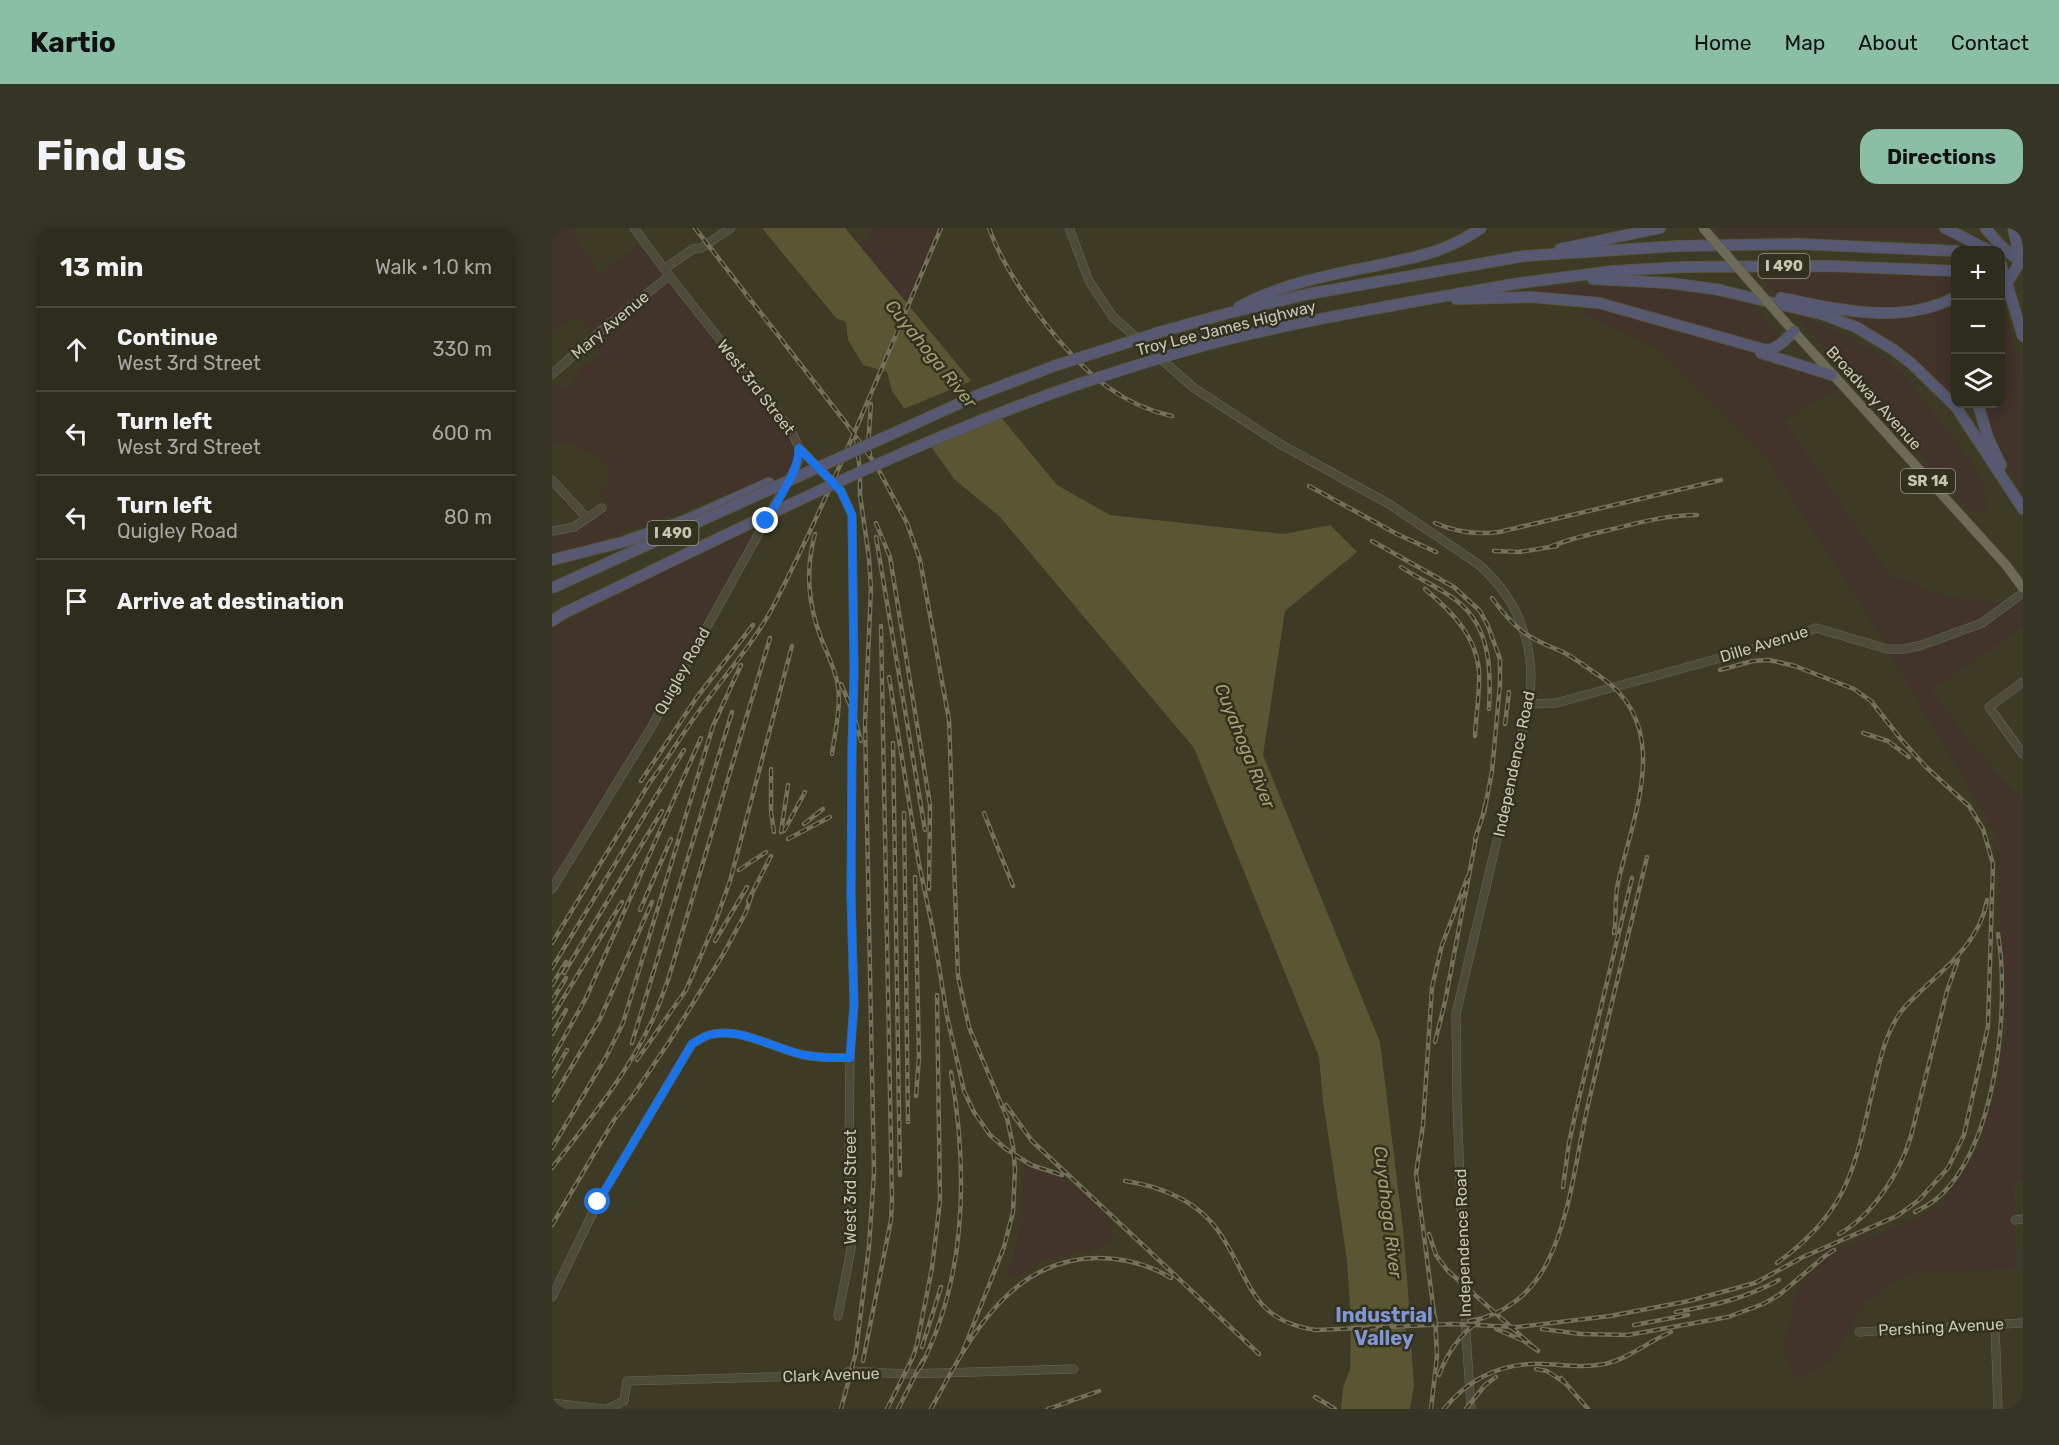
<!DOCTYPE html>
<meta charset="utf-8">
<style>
body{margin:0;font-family:Rubik,sans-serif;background:#363425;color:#f1f3f6}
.controls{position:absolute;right:18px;top:18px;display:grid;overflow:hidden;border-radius:12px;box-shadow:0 3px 15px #0003}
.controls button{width:54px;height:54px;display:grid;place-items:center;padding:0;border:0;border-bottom:2px solid #49483b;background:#2e2c1c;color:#f1f3f6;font:30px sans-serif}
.stop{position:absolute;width:18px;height:18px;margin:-14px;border:4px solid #1a73e8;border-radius:50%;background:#fff}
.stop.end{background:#1a73e8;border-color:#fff;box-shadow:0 2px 6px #0008}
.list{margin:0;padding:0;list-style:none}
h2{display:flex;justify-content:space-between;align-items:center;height:78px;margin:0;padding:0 24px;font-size:26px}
h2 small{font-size:20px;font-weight:400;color:#a7a7a3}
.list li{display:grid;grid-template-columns:39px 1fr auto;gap:18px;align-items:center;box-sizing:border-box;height:84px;padding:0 24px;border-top:2px solid #49483b}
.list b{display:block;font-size:22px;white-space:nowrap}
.list p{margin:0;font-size:20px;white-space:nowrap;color:#a7a7a3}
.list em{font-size:20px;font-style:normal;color:#a7a7a3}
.icon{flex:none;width:33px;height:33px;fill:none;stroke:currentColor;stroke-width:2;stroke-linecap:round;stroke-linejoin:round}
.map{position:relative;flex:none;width:1471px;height:1181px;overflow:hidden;border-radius:18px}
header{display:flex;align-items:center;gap:36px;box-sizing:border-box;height:84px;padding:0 30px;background:#8abfa5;color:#111}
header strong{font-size:28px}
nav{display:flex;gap:33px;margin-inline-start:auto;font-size:21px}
.intro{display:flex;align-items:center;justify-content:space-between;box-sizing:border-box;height:144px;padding:0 36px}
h1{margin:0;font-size:42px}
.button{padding:15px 27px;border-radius:18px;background:#8abfa5;color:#111;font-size:21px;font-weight:700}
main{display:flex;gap:36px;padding:0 36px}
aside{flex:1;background:#2e2c1c;border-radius:18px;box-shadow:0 3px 15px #0003}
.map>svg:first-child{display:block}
</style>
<header>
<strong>Kartio</strong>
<nav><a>Home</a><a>Map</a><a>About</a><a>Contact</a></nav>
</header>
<div class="intro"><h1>Find us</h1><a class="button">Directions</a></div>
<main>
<aside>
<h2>13 min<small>Walk · 1.0 km</small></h2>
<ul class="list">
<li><svg class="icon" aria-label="ahead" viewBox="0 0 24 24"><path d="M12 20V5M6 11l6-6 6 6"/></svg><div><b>Continue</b><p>West 3rd Street</p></div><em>330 m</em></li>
<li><svg class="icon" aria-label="left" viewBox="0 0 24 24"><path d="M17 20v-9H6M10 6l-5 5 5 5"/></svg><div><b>Turn left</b><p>West 3rd Street</p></div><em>600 m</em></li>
<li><svg class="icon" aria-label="left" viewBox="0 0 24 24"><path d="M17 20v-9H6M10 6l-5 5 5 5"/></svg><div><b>Turn left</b><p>Quigley Road</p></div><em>80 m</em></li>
<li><svg class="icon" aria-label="arrive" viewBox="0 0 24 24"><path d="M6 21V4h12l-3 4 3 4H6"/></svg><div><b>Arrive at destination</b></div></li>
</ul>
</aside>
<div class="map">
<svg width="1471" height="1181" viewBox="0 0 1471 1181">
<rect width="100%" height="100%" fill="#3d3a25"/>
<g fill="#42332b">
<path d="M0 0H16L48 46 92 14 239 202 247 220 236 253 231 250 174 266 0 331V303L8 302 57 277 48 264 59 252 55 247 60 242 41 222 35 227 20 215 0 214V156L17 162 30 139 51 125 26 87 0 104Z"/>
<path d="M324 0H388L358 74 347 66 308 18Z"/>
<path d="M1166 0H1381L1412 15 1238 8 1174 9Z"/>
<path d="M1202 39 1403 46V62L1369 75 1346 79H1308L1223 64Z"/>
<path d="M1037 57 1113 60 1198 74 1228 108 1227 113 1218 119 1057 72 1036 68 981 63 982 60Z"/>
<path d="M1450 69 1471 149V267L1431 184 1430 176H1448V72Z"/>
<path d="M1032 73 1280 147 1290 158 1232 193 1338 348 1395 369 1456 376 1471 365V398L1379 462 1419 516 1471 575V951L1461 952 1465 1040 1357 1045 1314 1073 1279 1132 1242 1151 1231 1121 1247 1057 1270 1033 1298 1018 1360 993 1390 976 1427 919 1446 855 1455 798 1444 606 1307 373 1210 224 1106 121 1032 85Z"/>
<path d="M1403 76V173C1369 135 1336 111 1290 87 1335 92 1361 91 1403 76Z"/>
<path d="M1240 83 1301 111 1330 127 1355 150 1420 235 1432 260 1435 286 1416 281Z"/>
<path d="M214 293 0 661V400Z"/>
<path d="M472 934 513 951 556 987 561 1015 487 1033 467 1048 454 1050C470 1014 471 973 472 934Z"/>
</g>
<path fill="#5a5633" d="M210 0H293L505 257 558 287 732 306 778 297 805 324 733 383 711 527 828 814 851 1001 857 1076 853 1090 854 1108 859 1117 862 1158 858 1181H789L791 1160 798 1141 799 1093 795 1032 771 873 767 829 642 520 448 289 402 251 340 163 335 144 311 137 296 112 294 94 284 90Z"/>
<path fill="#3d3a25" d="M422 152 452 188 376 219 349 182Z"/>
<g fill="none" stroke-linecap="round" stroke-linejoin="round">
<g stroke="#6b6957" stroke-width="9">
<g id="minor">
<path d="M82 0 119 50 239 202 247 220 289 263 300 287 302 445 300 522 299 668 302 776 298 829 297 926 299 1021 286 1088"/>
<path d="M517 0 537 53 561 89 642 160 728 216 837 276 926 336C968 372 985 422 977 476L904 786 905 875 914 1104 919 1181"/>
<path d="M112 41 141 21 149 20 179 0"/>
<path d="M0 146 58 95 117 48"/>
<path d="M0 252 35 290"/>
<path d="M0 303 22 299 50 280"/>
<path d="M1471 454 1437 479 1471 526"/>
<path d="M977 476 1004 475 1241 410 1264 400 1335 421H1352L1370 417 1430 395 1471 365"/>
<path d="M0 661 100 498 243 240 247 231V220"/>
<path d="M1463 992 1471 991"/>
<path d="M0 1069 46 974 140 816C145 813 151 809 157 807 188 798 222 821 252 827 268 830 282 830 298 829"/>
<path d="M1443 1097 1446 1181"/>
<path d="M1307 1104 1471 1095"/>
<path d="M0 1175 52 1181"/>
<path d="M55 1181 72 1173 75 1153 291 1147 295 1144 300 1143 352 1146 522 1141"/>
</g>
</g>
<g stroke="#595745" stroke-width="10">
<path id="major" d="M1234 95 1454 337 1471 360"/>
</g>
<g stroke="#585644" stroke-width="12">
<g id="highway">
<path d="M1393 0 1436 22"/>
<path d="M1008 21 1108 0"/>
<path d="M1041 51 1117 55 1169 62"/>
<path d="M1163 61 1269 86 1304 99 1342 122 1360 136 1404 179 1471 281"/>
<path d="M1229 70C1287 81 1347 98 1404 69"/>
<path d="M904 71 979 69 1047 75 1214 122C1226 121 1234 111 1242 103"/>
<path d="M859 74 968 55 1061 43 1131 39 1278 38 1404 43"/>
<path d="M687 79C729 56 776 47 822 38 864 29 893 25 929 0"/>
<path d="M608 104 673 86 756 66 972 28 1126 18 1246 16 1404 23"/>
<path d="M1209 125 1280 147"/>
<path d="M1426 176 1436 210 1449 237"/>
<path d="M0 332 71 314 132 293 217 255"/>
<path d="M0 393 12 385"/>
</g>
</g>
<use href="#minor" stroke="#4d4b39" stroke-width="8"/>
<use href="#major" stroke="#6d6a57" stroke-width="9"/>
<use href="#highway" stroke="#575972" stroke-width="10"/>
<g stroke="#74715b" stroke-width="4.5">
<g id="rail">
<path d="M143 0 294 195 324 237 355 295 368 332 397 492 406 748 417 799 455 890 461 918 463 941 461 984 452 1019 411 1123"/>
<path d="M437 0C455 51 513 129 557 160 577 174 597 183 620 188"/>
<path d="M318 226 316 219 319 176"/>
<path d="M757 258 845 306 884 324"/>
<path d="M324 295 338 329 378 577 377 661"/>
<path d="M883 295C904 304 925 307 947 304L1169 252"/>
<path d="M263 306C253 342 256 376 269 410 275 426 283 440 286 458 289 480 283 504 280 526"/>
<path d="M324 309 373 602"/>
<path d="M820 313 902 359 928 383 936 398 948 431V456L940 543 932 585"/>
<path d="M998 319C1018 310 1040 306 1061 301 1089 294 1116 287 1145 287"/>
<path d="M942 323 967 324 1005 318"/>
<path d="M849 339C867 351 888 360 905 373 939 399 939 443 937 481"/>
<path d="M873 361C899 383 924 407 927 443 928 463 924 487 923 508"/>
<path d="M940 370C949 382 958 394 970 403 982 413 997 418 1011 424 1024 431 1037 441 1049 449 1122 499 1081 587 1066 655 1062 672 1065 689 1062 705"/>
<path d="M337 449 367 636 381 702 395 788 412 863 422 884 438 907 454 921 479 937 510 947"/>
<path d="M289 456 301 484 309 513"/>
<path d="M953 496 957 464"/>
<path d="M1311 505 1336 513 1357 529"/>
<path d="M341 515 348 947"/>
<path d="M219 541V584L222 604"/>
<path d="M89 553 145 469 201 397"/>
<path d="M352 585 356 894"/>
<path d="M432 585 461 658"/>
<path d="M252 596 271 581"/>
<path d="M232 603 253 564"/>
<path d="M229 604 236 557"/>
<path d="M236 611 278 589"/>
<path d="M923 611 931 587 933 577"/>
<path d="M187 642 214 624"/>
<path d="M363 649 367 829 364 868"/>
<path d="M196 673 219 628"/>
<path d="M88 682 119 611"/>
<path d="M163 713 195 659"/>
<path d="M0 715 98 554C116 531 130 506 147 483 173 447 203 414 223 375 285 253 335 126 389 0"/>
<path d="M0 740 132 522"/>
<path d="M12 745 110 583"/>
<path d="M0 757 14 734"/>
<path d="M0 773 14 750"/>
<path d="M0 789 70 674"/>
<path d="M0 806 14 782"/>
<path d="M883 814 893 774 925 605"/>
<path d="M80 815 180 484"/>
<path d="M0 831 34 770 149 510"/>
<path d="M85 832 134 762 163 695 178 653 240 418"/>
<path d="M0 848 15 822"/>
<path d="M0 872 48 791 100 674"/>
<path d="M454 877 480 913 707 1126"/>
<path d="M0 920 54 829 71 795 161 498 189 437"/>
<path d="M0 940C37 893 76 845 101 791 107 778 111 765 116 752L218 410"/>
<path d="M573 953C608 958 646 973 667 1004 699 1050 698 1093 764 1102L900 1096 965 1099 1058 1088 1137 1073 1203 1055 1251 1029 1345 988 1367 972 1396 940 1412 907 1436 798 1441 636 1431 601 1417 578 1374 539 1348 510 1319 473 1302 461 1243 438 1217 432 1201 433 1168 442"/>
<path d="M1011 959 1017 915 1023 887 1080 650"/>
<path d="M1363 984C1370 980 1377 977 1383 972 1445 923 1458 778 1446 706"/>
<path d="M0 997 62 892 82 866 119 811 172 725 194 684 200 666"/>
<path d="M877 1006 884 1027 895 1042 986 1123 972 1113 944 1101"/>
<path d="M1287 1006C1321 987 1348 945 1359 908L1395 763 1406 732"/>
<path d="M1225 1035C1298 982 1302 940 1322 857 1328 832 1333 807 1348 785 1355 775 1365 767 1373 759 1400 735 1429 709 1435 672"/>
<path d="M1124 1084C1163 1077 1192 1071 1227 1052"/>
<path d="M883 1093 864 946 871 897 880 759 890 717 916 648"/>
<path d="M917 1093C951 1088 979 1066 995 1035 1019 987 1024 929 1036 877 1055 794 1075 712 1095 629"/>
<path d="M1082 1097 1136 1087"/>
<path d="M990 1101 1029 1106 1076 1107 1176 1089 1211 1076 1227 1067 1273 1028 1282 1022"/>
<path d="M370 1119 389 1059"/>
<path d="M311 1133 339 992 340 971 329 398"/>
<path d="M368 1140C415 1049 416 943 399 844"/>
<path d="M984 1141 995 1143 1013 1155"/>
<path d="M887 1147C895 1126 907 1107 926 1094"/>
<path d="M1009 1150 1036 1181"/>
<path d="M763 1169 783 1181"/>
<path d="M289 1181 304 1124 317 1018 322 945 313 494 319 361 317 330 308 267V243L304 210"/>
<path d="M335 1181 361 1129 365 1116 380 1040 388 973 385 767"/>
<path d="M346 1181 371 1132"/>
<path d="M379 1181C416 1113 456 1031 545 1030 572 1030 596 1036 619 1050"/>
<path d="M496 1181 547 1163"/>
<path d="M879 1181 885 1128 883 1088"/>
<path d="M892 1181C918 1149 953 1134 993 1136 1014 1137 1032 1140 1053 1136 1076 1131 1097 1113 1119 1104"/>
<path d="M914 1181 933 1157 944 1149"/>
</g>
</g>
<use href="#rail" stroke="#32301e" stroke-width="2" stroke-dasharray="7" stroke-linecap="butt"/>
<g stroke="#595745" stroke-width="10" stroke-linecap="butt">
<path id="major-bridge" d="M1151 0 1234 95"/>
</g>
<g stroke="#585644" stroke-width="12" stroke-linecap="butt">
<g id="highway-bridge">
<path d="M1433 0 1449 18 1471 36"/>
<path d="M1461 0 1469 35"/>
<path d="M1448 33 1471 109"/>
<path d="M1448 66 1465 39 1471 33"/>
<path d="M0 360 426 167 502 138 608 104"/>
<path d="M12 385C180 305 347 218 524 157 586 136 651 116 716 102 763 91 811 83 859 74"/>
</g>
</g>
<use href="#major-bridge" stroke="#6d6a57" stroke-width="9"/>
<use href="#highway-bridge" stroke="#575972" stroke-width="10"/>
</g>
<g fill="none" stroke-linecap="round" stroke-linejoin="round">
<path stroke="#1a73e8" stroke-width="8" d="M46 974 140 816C145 813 151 809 157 807 188 798 222 821 252 827 268 830 282 830 298 830L302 776 299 668 300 522 302 445 300 287 289 263 247 220C246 246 226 271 214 293"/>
</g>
<g text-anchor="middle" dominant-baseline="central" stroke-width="5" stroke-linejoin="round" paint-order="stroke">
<g fill="#32301e" stroke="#9b9988" stroke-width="1.5">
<rect x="1206.5" y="26" width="51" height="24" rx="4.5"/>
<rect x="1349" y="241" width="54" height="24" rx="4.5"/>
<rect x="95.5" y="293" width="51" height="24" rx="4.5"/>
</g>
<g font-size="15" font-weight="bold" fill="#c8c6b5">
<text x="1232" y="38">I 490</text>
<text x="1376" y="253">SR 14</text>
<text x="121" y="305">I 490</text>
</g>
<g font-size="16" fill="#c8c6b5" stroke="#32301e">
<text transform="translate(58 97) rotate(-40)">Mary Avenue</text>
<text transform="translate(674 100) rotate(-14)">Troy Lee James Highway</text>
<text transform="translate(204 159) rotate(52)">West 3rd Street</text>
<text transform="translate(1322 170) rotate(48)">Broadway Avenue</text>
<text transform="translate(1212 416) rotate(-17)">Dille Avenue</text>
<text transform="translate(130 443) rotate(-61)">Quigley Road</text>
<text transform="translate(962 536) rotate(-78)">Independence Road</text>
<text transform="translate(298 959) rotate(-90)">West 3rd Street</text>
<text transform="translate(911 1015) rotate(-92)">Independence Road</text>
<text transform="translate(1389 1099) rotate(-3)">Pershing Avenue</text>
<text transform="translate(279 1147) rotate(-2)">Clark Avenue</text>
</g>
<g font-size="18" font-style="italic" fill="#a59f70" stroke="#32301e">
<text transform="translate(379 126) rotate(51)">Cuyahoga River</text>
<text transform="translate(693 518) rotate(68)">Cuyahoga River</text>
<text transform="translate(836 984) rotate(83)">Cuyahoga River</text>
</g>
<g font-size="20" font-weight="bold" fill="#8096d6" stroke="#32301e">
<text x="832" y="1087">Industrial<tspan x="832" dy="23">Valley</tspan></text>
</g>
</g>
</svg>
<div class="controls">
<button>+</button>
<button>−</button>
<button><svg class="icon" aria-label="layers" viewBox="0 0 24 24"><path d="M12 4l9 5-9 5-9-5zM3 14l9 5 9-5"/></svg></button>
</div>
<div class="stop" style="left:46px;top:974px"></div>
<div class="stop end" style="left:214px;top:293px"></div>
</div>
</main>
